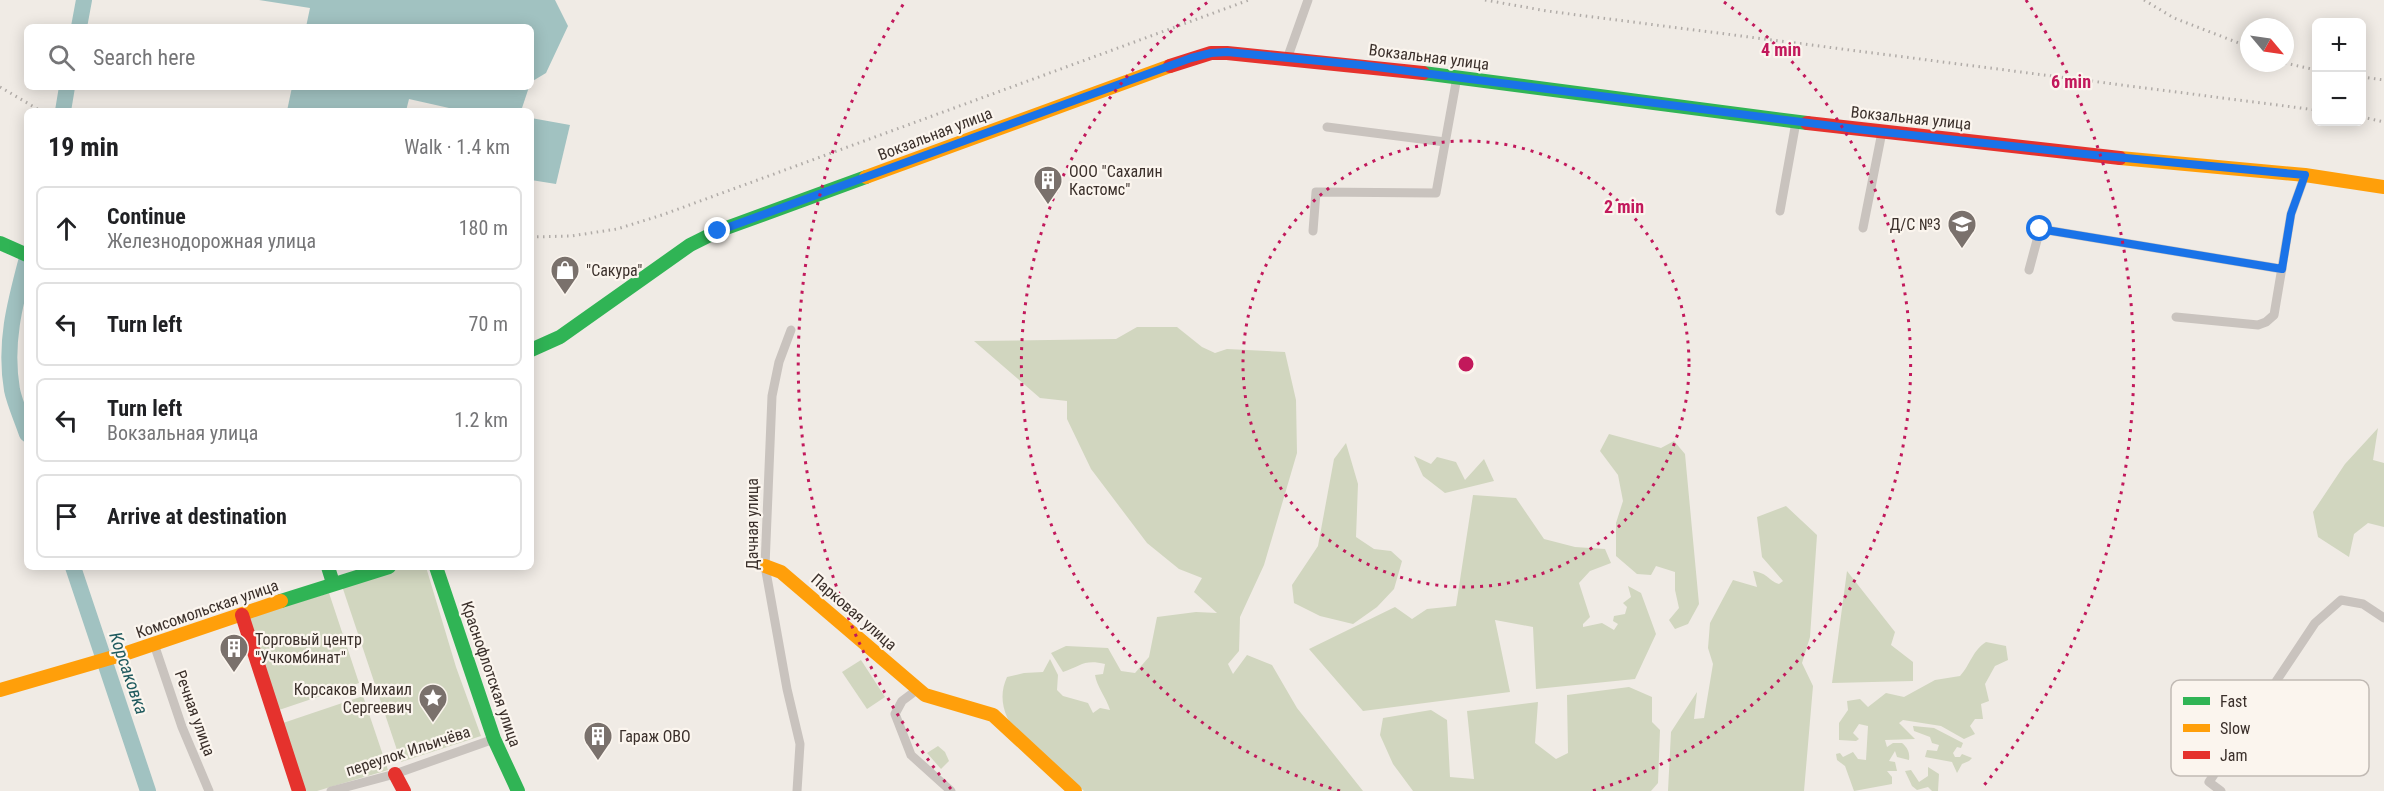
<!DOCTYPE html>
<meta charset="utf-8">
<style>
body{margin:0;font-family:"Roboto Condensed",sans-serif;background:#f6f6f6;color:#202124}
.controls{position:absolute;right:18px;top:18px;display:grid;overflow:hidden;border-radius:9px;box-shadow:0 3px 15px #0003}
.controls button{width:54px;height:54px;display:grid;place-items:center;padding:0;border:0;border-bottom:2px solid #e0e0e0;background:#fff;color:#202124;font:30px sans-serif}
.compass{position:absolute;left:2240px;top:18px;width:54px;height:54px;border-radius:50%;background:#fff;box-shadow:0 3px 15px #0003;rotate:119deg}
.stop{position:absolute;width:18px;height:18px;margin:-14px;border:4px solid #1a73e8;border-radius:50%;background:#fff}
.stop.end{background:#1a73e8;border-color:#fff;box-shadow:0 2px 6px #0008}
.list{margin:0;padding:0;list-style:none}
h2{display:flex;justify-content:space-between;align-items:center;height:78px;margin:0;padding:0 24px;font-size:26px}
h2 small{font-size:20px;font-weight:400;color:#757577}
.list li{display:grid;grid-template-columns:39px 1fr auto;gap:18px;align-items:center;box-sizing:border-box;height:84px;margin:0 12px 12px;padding:0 12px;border:2px solid #e0e0e0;border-radius:9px}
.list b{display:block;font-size:22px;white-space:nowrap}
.list p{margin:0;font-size:20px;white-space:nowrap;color:#757577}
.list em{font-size:20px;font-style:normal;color:#757577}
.icon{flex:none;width:33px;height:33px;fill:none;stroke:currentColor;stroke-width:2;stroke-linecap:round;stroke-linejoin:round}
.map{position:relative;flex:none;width:2384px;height:791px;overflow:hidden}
.search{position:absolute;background:#fff;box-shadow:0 3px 15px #0003;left:24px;top:24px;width:510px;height:66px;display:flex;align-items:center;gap:15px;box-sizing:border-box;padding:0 21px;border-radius:9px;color:#757577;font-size:22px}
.panel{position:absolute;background:#fff;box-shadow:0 3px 15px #0003;left:24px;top:108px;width:510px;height:462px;border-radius:9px}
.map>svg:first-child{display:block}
</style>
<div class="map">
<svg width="2384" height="791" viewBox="0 0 2384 791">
<rect width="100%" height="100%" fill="#f0ebe5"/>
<g fill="#d1d6bf">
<path d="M1137 327H1177L1202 347 1215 353 1227 349 1285 352 1296 400 1297 453 1264 565 1240 617 1239 651 1228 664 1233 674 1247 655 1272 665 1297 708 1363 791H1084C1070 779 1012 730 1007 717 1001 703 1001 690 1007 677L1024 673 1043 672 1050 659 1058 675 1057 690 1063 696 1088 703 1093 713 1100 708 1110 710C1106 697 1097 687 1095 675L1103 674 1105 664C1084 659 1081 666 1063 672L1051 653 1066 646 1108 648 1121 671 1135 673 1149 657 1157 617 1196 612 1217 613 1194 592 1202 578 1179 569 1147 543 1091 469 1067 419V401L1040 398 974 341 1116 339Z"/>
<path d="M2378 428 2373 460 2384 463V527L2368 523 2354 534 2349 557 2318 537 2313 512 2345 464Z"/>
<path d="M1609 434 1661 448 1674 441 1685 454 1699 604 1688 624 1675 629 1669 620 1679 608 1675 590V572L1656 566 1651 575 1637 574 1616 556V523L1623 501 1618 475 1600 451Z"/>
<path d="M1346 443 1358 484 1356 537 1374 549 1391 551 1402 561 1394 589 1377 607 1353 624 1320 616 1294 603 1292 585 1318 546 1334 459Z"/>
<path d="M1414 456 1431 464 1437 457 1456 462 1465 480 1484 459 1494 481 1445 493 1423 476Z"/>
<path d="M1473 495 1516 498 1544 539 1575 547 1605 549 1611 563 1590 571 1579 583 1590 617 1583 624V627L1602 623 1614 630 1618 624 1613 621 1614 616 1625 614 1627 607 1623 603 1631 597 1628 586 1641 593 1656 634 1635 679 1536 689 1533 627 1495 620 1510 692 1363 711 1309 649 1395 607 1412 619 1427 609 1456 606Z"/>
<path d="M1786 506 1817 535 1810 637 1802 663 1813 686 1804 791H1668L1671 732 1697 692 1694 719 1704 718 1713 664 1708 648 1710 623 1733 580 1757 587 1753 571C1770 574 1767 580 1779 584L1783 581 1762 557 1757 517Z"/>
<path d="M399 567H426L456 667 481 736 401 762 342 586Z"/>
<path d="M1847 571 1895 632 1891 645 1913 662V681L1832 683Z"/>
<path d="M329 593 359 683 279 710 249 617Z"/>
<path d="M1986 642 2006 646 2008 660 1995 666 1985 684 1989 701 1981 704 1983 719H1975L1970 726 1975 734 1964 739 1941 726 1903 720 1899 723 1915 739 1885 740 1887 747 1893 743H1902C1908 748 1910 753 1909 760L1897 757 1895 751 1889 761 1895 762 1897 771H1887L1892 777V784L1854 791 1845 766 1837 760 1836 754 1840 753 1843 757 1853 752 1858 759 1866 760 1868 726 1859 724 1853 733 1859 739 1856 741 1839 740V723L1848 710 1847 701 1860 699 1868 707 1886 693 1904 697 1935 680 1960 676C1971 664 1972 651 1986 642Z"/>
<path d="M861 660 885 697 867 709 842 672Z"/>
<path d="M1629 687 1652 697V722L1660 730 1658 783 1651 791H1413L1393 764 1380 735 1383 718 1431 710 1447 720 1450 777 1474 779 1467 711 1538 702 1535 743 1556 759 1568 753 1567 695Z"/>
<path d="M363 696 388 770 317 791H305L283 723Z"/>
<path d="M1913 726 1934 728 1963 743 1961 748 1957 747 1953 753 1955 757H1960L1962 754 1972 758 1969 761 1962 764 1957 773 1952 762 1925 757 1927 750 1937 751 1939 745 1932 743 1930 737 1914 731Z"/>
<path d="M938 746 945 752 949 761 941 769 927 753Z"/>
<path d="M1928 767 1939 774 1938 791H1932L1928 787 1917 790 1912 786 1905 771 1911 770 1919 782 1928 776Z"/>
</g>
<g fill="#a1c2c1">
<path d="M259 0H555L568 26 546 73 531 82V27H306L310 8Z"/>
<path d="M292 87H529L521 111H287Z"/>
<path d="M531 118 570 125 556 184 531 180Z"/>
</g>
<path fill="#f0ebe5" d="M409 99 449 108V111H406Z"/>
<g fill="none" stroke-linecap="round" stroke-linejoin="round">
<g stroke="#a1c2c1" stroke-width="16">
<path d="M79 27 84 0"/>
<path d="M63 111 67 87"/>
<path d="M27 258C15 303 4 343 12 390 15 404 22 419 27 434"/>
<path d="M73 567 148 791"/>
</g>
<g stroke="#c9c3be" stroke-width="9">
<path d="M1287 59 1308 0"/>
<path d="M1327 127 1445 142"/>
<path d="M1780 211 1796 122"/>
<path d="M1863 228 1882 132"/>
<path d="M1313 231 1316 192 1436 193 1457 77"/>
<path d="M2029 270 2040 229 2282 269"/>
<path d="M2176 317 2258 325 2266 322 2274 315 2291 214 2305 175"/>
<path d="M791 330 779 362 772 396 765 566 787 689 800 744 797 791"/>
<path d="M154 644 182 727 209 791"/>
<path d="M918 689 902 701 895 714 911 755 951 791"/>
<path d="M331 791 395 774 494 739"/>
<path d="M2221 791 2209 782 2315 623 2341 600 2363 604 2384 618"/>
</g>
<g stroke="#30b455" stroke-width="14">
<path d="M1423 73 1807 123"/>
<path d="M0 243 27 255"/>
<path d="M531 350 560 337 690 245 718 231 866 177"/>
<path d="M328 567 333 583"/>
<path d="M436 567 494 739 518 791"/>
<path d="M281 601 389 567"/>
</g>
<g stroke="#ff9f0a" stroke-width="14">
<path d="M2120 158 2305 175 2384 187"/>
<path d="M866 177 1170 66"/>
<path d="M765 566 781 572 925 695 993 715 1075 791"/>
<path d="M0 690 124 654 281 601"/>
</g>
<g stroke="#e5322d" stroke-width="14">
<path d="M1170 66 1211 53H1227L1423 73"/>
<path d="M1807 123 2120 158"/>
<path d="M242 615 299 791"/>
<path d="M395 774 404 791"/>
</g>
<g stroke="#b1aca8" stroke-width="3" stroke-dasharray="1.5 4.5" stroke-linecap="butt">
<path d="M1485 0 1547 11 2316 110"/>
<path d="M2144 0 2174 18 2249 47"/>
<path d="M2285 63 2316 70"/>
<path d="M2362 77 2384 80"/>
<path d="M0 87 41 111"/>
<path d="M2362 117 2384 122"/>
<path d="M531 237 571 236 617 229 662 215 1249 0"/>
</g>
</g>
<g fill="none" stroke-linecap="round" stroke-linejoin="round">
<path stroke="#1a73e8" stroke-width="8" d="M718 231 1191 58 1211 53 1227 52 1361 65 1856 129 2094 155 2305 175 2291 214 2282 269 2040 229"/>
</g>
<g fill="none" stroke="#c2185b" stroke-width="3" stroke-dasharray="3 6">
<circle cx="1466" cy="364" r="223"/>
<path d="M1340 791A445 445 0 0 1 1208 2M1724 2A445 445 0 0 1 1592 791"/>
<path d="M951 789A668 668 0 0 1 906 0M2026 0A668 668 0 0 1 1981 789"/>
</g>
<defs>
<g id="building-pin" transform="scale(1.5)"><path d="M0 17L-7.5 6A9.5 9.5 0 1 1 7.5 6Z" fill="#7a716c" stroke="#fbf5ee"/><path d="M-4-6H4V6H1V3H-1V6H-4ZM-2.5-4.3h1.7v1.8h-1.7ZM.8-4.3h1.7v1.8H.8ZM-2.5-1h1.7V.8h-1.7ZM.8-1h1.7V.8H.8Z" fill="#fff"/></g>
<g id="school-pin" transform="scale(1.5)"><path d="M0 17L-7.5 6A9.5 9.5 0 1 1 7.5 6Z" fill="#7a716c" stroke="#fbf5ee"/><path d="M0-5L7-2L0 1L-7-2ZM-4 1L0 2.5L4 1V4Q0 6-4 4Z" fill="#fff"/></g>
<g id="shop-pin" transform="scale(1.5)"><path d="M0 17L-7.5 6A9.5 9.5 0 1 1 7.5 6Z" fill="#7a716c" stroke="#fbf5ee"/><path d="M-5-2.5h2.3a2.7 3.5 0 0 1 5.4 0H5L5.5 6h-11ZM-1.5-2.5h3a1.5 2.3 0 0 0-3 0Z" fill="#fff"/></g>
<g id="sight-pin" transform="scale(1.5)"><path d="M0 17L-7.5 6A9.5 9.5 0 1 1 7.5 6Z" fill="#7a716c" stroke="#fbf5ee"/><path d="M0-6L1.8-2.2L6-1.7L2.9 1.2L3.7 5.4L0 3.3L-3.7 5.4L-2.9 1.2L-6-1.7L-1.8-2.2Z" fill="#fff"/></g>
</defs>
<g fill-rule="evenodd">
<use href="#building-pin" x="1048" y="180"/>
<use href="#school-pin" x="1962" y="224"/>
<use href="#shop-pin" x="565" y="270"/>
<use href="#building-pin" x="234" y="648"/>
<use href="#sight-pin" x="433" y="698"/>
<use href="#building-pin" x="598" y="736"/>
</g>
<g text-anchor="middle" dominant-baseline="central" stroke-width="4.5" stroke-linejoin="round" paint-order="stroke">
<g font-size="16" fill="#3b302b" stroke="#fbf5ee">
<text transform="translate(1429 57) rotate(7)">Вокзальная улица</text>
<text transform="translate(1911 118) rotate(6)">Вокзальная улица</text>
<text transform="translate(935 134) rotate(-21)">Вокзальная улица</text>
<text transform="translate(752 524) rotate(-90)">Дачная улица</text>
<text transform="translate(207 609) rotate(-19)">Комсомольская улица</text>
<text transform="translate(854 612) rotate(41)">Парковая улица</text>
<text transform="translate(491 674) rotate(71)">Краснофлотская улица</text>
<text transform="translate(195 713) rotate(70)">Речная улица</text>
<text transform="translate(408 751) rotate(-18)">переулок Ильичёва</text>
</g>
<g font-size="16" fill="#3b302b" stroke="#fbf5ee" text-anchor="start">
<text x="1069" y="171">ООО "Сахалин<tspan x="1069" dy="18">Кастомс"</tspan></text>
<text x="1941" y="224" text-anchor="end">Д/С №3</text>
<text x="586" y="270">"Сакура"</text>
<text x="255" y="639">Торговый центр<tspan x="255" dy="18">"Учкомбинат"</tspan></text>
<text x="412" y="689" text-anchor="end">Корсаков Михаил<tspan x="412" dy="18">Сергеевич</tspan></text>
<text x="619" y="736">Гараж ОВО</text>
</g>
<g font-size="18" font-style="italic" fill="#1f5a5e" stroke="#fbf5ee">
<text transform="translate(129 673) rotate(71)">Корсаковка</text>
</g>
</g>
<rect x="2171" y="680" width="198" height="96" rx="9" fill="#fbf5ee" stroke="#c1bab4" stroke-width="1.5"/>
<rect x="2183" y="697" width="27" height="8" fill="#30b455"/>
<rect x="2183" y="724" width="27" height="8" fill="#ff9f0a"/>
<rect x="2183" y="751" width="27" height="8" fill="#e5322d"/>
<g font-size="16" fill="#3b302b">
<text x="2220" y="707">Fast</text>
<text x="2220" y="734">Slow</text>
<text x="2220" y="761">Jam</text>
</g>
<circle cx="1466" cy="364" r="9" fill="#c2185b" stroke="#fbf5ee" stroke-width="3"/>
<g font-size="18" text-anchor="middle" font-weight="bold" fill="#c2185b" stroke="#fbf5ee" stroke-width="4.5" stroke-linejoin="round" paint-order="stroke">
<text x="1781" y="56">4 min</text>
<text x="2071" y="88">6 min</text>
<text x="1624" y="213">2 min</text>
</g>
</svg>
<div class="controls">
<button>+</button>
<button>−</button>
</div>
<svg class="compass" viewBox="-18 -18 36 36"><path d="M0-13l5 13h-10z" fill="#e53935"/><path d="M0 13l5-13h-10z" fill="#757577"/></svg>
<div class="stop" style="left:2040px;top:229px"></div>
<div class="stop end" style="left:718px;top:231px"></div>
<div class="search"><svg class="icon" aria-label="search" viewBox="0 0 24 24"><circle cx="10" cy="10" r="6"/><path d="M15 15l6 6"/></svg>Search here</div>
<section class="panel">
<h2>19 min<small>Walk · 1.4 km</small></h2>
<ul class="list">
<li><svg class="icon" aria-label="ahead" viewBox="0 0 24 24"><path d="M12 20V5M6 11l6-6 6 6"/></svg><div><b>Continue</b><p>Железнодорожная улица</p></div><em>180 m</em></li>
<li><svg class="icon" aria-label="left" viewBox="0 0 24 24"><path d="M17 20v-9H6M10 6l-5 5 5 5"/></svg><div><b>Turn left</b></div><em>70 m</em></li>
<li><svg class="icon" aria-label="left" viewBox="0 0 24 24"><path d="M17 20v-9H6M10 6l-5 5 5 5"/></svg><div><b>Turn left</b><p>Вокзальная улица</p></div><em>1.2 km</em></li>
<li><svg class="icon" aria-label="arrive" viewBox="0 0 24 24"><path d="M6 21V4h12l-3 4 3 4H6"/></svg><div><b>Arrive at destination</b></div></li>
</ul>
</section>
</div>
